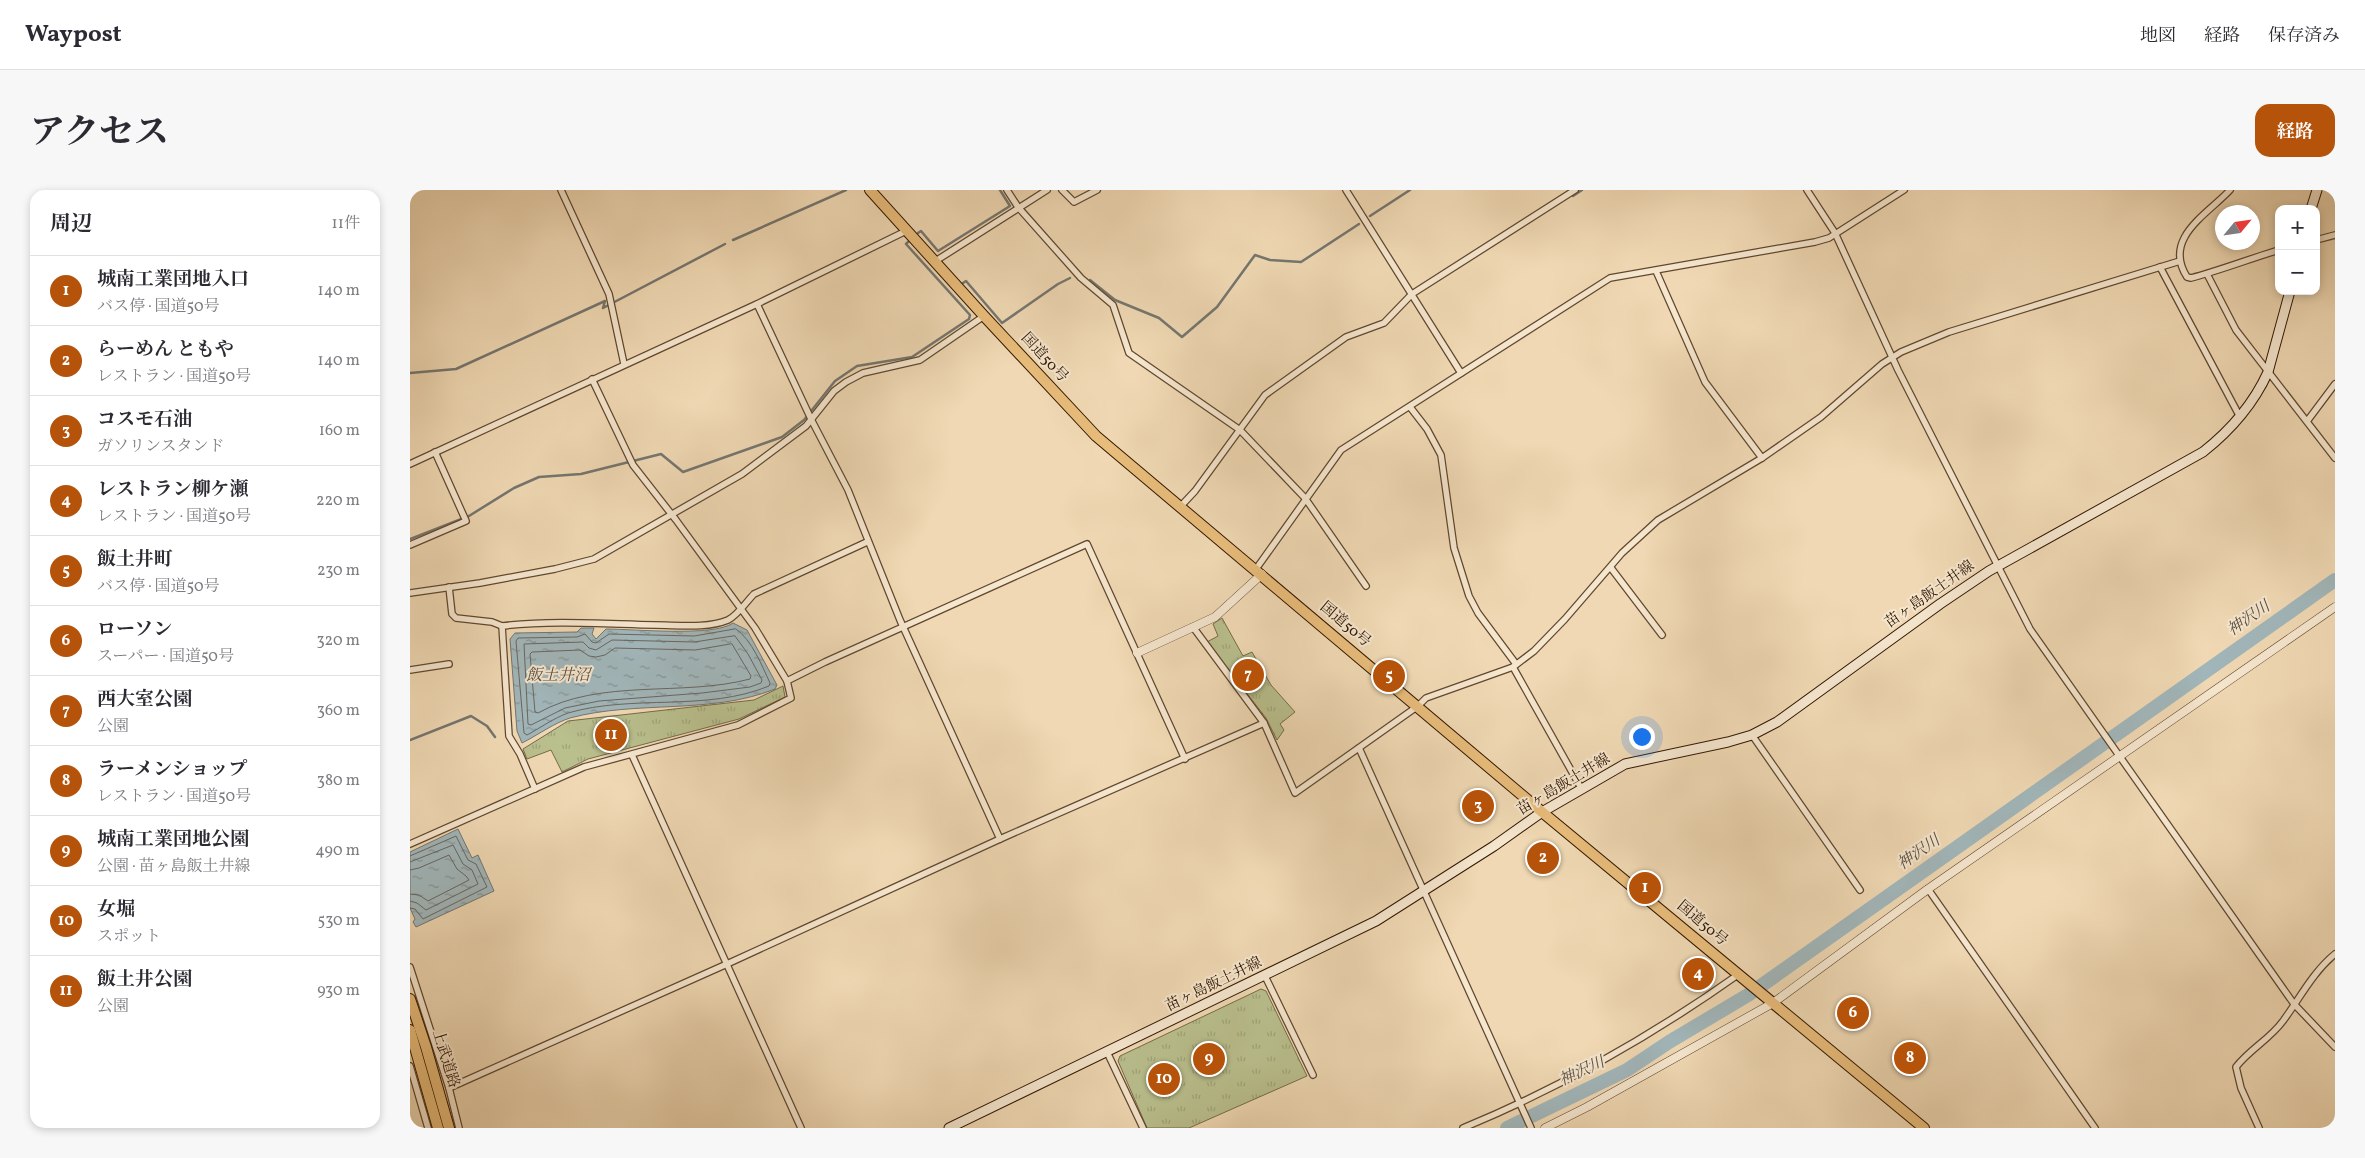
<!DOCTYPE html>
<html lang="ja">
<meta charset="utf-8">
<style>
body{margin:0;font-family:Vollkorn,"Noto Serif JP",serif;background:#f7f7f7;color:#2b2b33}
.controls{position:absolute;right:15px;top:15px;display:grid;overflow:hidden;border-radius:10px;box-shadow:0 2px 8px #0003}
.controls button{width:45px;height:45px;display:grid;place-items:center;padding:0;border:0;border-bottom:1px solid #e1e1e2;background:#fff;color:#2b2b33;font:25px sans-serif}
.compass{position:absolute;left:1805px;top:15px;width:45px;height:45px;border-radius:50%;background:#fff;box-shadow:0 2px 8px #0003;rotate:61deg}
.you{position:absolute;left:1231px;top:546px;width:18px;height:18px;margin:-12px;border:4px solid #fff;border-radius:50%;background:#1a73e8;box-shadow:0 0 0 8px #1a73e833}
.badge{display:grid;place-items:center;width:32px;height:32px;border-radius:50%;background:#b45309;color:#fff;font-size:16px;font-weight:700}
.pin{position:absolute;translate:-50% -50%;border:2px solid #fff;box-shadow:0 1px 5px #0006}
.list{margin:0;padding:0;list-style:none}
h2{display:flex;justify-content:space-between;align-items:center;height:65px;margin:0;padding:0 20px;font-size:21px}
h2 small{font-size:16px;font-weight:400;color:#7c7c81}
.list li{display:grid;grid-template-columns:32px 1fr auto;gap:15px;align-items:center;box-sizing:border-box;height:70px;padding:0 20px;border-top:1px solid #e1e1e2}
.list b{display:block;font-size:19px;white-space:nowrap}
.list p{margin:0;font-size:16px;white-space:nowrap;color:#7c7c81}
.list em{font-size:16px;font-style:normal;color:#7c7c81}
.map{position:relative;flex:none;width:1925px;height:938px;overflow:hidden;border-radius:15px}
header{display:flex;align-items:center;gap:30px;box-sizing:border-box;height:70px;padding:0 25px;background:#fff;border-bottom:1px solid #e1e1e2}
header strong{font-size:24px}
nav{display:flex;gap:28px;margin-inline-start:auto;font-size:18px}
.intro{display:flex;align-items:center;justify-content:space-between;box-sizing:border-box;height:120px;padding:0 30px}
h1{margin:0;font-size:35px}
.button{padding:12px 22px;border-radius:15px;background:#b45309;color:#fff;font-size:18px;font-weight:700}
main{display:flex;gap:30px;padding:0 30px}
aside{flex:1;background:#fff;border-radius:15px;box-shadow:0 2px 8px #0003}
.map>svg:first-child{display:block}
</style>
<header>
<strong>Waypost</strong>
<nav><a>地図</a><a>経路</a><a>保存済み</a></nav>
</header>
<div class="intro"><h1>アクセス</h1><a class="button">経路</a></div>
<main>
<aside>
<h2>周辺<small>11件</small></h2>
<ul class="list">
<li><span class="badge">1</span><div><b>城南工業団地入口</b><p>バス停 · 国道50号</p></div><em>140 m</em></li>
<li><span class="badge">2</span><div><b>らーめん ともや</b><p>レストラン · 国道50号</p></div><em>140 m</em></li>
<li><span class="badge">3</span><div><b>コスモ石油</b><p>ガソリンスタンド</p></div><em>160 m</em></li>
<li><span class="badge">4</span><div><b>レストラン柳ケ瀬</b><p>レストラン · 国道50号</p></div><em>220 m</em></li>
<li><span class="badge">5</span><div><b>飯土井町</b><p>バス停 · 国道50号</p></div><em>230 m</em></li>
<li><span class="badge">6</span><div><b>ローソン</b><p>スーパー · 国道50号</p></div><em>320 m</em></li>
<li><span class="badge">7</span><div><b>西大室公園</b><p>公園</p></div><em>360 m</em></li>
<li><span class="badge">8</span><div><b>ラーメンショップ</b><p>レストラン · 国道50号</p></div><em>380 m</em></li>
<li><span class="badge">9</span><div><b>城南工業団地公園</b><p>公園 · 苗ヶ島飯土井線</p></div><em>490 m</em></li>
<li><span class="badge">10</span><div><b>女堀</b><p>スポット</p></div><em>530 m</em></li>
<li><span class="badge">11</span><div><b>飯土井公園</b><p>公園</p></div><em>930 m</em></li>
</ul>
</aside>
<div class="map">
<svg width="1925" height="938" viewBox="0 0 1925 938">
<defs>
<pattern id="park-tufts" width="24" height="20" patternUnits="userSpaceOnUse" patternTransform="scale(1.25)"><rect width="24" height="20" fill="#b9bf8d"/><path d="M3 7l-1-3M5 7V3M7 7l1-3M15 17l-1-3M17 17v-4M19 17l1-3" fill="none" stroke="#a0a378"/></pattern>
<pattern id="water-ripples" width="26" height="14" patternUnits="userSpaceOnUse" patternTransform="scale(1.25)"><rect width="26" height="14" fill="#a1b6ba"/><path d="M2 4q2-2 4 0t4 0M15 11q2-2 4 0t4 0" fill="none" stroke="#849395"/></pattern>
</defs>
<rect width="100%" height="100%" fill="#efd8b3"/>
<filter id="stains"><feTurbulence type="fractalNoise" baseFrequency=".004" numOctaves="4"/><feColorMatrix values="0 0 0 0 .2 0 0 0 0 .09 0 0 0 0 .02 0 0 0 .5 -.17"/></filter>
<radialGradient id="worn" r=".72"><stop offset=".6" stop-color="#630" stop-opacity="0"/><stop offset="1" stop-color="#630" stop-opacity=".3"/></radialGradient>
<g fill="url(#park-tufts)" stroke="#766b48">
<path d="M812 428 833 466 842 462 861 495 885 522 870 534 874 540 867 550 856 528 797 452 808 446 803 434Z"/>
<path d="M373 496 375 507 329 529 178 569 152 582 141 560 117 569 113 559 158 531 344 510Z"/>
<path d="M851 799 856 801 897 886 779 938H737L708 871 710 866Z"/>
</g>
<g fill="url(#water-ripples)" stroke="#757670">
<path d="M323 433 337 440 367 495 365 499C300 525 227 510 160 528 144 533 128 545 112 553L107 541 100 449 105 443 167 442 171 438H184L182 444 186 449 196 439C223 439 304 447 323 433Z"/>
<path d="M48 639 62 668 68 665 84 701 6 737 3 732 5 729 0 718V662Z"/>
</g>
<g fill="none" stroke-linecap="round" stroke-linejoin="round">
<g stroke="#6a665e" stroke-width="1">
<path d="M326 439C342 450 352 476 360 493L359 496C296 522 223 504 158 523 144 528 130 538 117 545L114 543 106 451 108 448 167 447 175 444 182 452 186 453 199 444 284 446Z"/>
<path d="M325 446 338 464 352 490 351 493 340 497 292 503 189 511 155 518 121 535 118 534 114 454 173 452 179 458 186 460 202 450 284 452Z"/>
<path d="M322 454 341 486 340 489C272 507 190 488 128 523L125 522 120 464 122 462 170 460 179 466 186 467 195 465 205 458 285 460Z"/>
<path d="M0 666 46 646 58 670 66 674 77 697 13 729 5 719 0 718"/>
<path d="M0 672 43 655 53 674 62 680 68 694 16 720 7 713 0 711"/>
<path d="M0 680 9 678 39 665 47 679 56 686 59 690 18 711 9 705 0 704"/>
</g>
<g stroke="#757670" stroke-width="2.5">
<path d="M1163 6 1172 0"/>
<path d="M960 26 1000 0"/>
<path d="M508 43 511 41 528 61 600 16 590 0"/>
<path d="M323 50 436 0"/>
<path d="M680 90 705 110 749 128 772 147 807 117 845 65 860 70 891 72 949 34"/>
<path d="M553 93 556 91 592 133 648 94 660 88"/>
<path d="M0 183 46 179 195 111 193 118 315 54"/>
<path d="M0 349 59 326 104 298 129 287 171 284 251 264 273 282 372 247 394 230 425 191 447 176 502 167 559 129 560 125 496 54 498 52"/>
<path d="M0 550 61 526 77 536 85 547"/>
</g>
<path stroke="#a1b6ba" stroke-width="14" d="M1097 938 1217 880 1259 852 1338 805 1925 390"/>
<g stroke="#61472e" stroke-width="8">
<g id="minor">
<path d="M151 0 199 104 214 174"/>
<path d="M597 0 608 17 671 88 703 115 719 163 830 240 895 308 956 396"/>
<path d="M652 0 664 12 687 0"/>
<path d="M936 0 1051 183"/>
<path d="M1397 0 1425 43 1488 180 1620 439 1884 814 1925 857"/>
<path d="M1820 0C1798 24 1752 48 1777 87L1781 88C1811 80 1839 69 1869 60"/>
<path d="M1906 50 1925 45"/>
<path d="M524 72 637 0"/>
<path d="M1750 77 1830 227"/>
<path d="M1246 81 1295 192 1352 268"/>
<path d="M1797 84 1826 140 1925 268"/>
<path d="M347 114 402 231 438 300 490 430 590 649"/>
<path d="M1000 217 1017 239 1031 265 1044 358 1059 406 1068 423 1106 474"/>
<path d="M1898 230 1925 194"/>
<path d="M0 274 347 114 496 41"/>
<path d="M770 317 785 301 855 205 936 147 974 133 1002 104 1165 0"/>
<path d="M0 355 56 331 25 262"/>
<path d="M1201 378 1252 445"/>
<path d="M846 379 931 260 1200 88 1405 52 1419 48 1494 0"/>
<path d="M39 397 42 424 46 428 82 432 92 436C143 430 195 434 245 435 268 435 296 439 318 430 327 426 337 411 344 404L457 352"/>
<path d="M0 403 70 393 145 379 184 369 332 284 396 236 424 201 436 192 453 183 510 170 574 126"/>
<path d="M92 436 99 546 110 564 125 599"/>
<path d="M783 437 854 533"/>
<path d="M1103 477 1171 598"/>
<path d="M0 480 39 474"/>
<path d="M377 491 415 472 677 354 775 569"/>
<path d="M1342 545 1450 700"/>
<path d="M949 558 1121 938"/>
<path d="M222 565 391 938"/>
<path d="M0 654 174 577 328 535 381 508 377 491 345 438 266 330 223 275 182 189"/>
<path d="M1518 699 1685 938"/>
<path d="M0 777 39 898 49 938"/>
<path d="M855 786 903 885"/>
<path d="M697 862 733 938"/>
<path d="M0 876 18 938"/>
<path d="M39 898 317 774 590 649 854 533 885 603 1008 516 1016 508 1103 477 1124 461 1155 429 1212 363 1248 330 1352 268 1411 227 1472 174 1491 162 1539 142 1770 71"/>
<path d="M1053 938C1150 898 1243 845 1329 784"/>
<path d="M1849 938 1831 898 1826 877C1840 859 1860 849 1873 831 1890 808 1903 782 1925 764"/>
</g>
</g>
<g stroke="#61472e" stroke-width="9">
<g id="tertiary">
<path d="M727 463 805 427 852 384"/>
<path d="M1135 938 1177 917 1363 813 1518 699 1925 417"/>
</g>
</g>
<g stroke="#321702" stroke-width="11">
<g id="secondary">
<path d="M1901 19 1907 0"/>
<path d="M539 938 966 731 1084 656 1132 622 1215 574 1318 552 1342 545 1367 532 1530 414 1579 381 1793 262C1821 240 1843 215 1858 182L1880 101"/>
</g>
</g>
<g stroke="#321702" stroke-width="12">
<g id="trunk">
<path d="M460 0 574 126 686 246 1132 622 1514 938"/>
<path d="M0 809 16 857 39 938"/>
<path d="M0 840 28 938"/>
</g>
</g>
<use href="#minor" stroke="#f5e6ce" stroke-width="5.5"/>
<use href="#tertiary" stroke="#f5e6ce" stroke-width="8"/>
<use href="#secondary" stroke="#f5e6ce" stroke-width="9"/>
<use href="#trunk" stroke="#e8bc7a" stroke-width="10"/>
</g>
<g text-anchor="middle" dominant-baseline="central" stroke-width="4" stroke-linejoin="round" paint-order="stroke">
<g font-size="15" fill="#321702" stroke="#f5e6ce">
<text transform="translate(634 168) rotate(47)">国道50号</text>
<text transform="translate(1520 405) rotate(-35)">苗ヶ島飯土井線</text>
<text transform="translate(935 435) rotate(40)">国道50号</text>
<text transform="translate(1154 595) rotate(-31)">苗ヶ島飯土井線</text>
<text transform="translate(1292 734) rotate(40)">国道50号</text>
<text transform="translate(804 795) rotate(-26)">苗ヶ島飯土井線</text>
<text transform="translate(35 869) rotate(73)">上武道路</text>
</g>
<g font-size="16" font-style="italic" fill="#594f42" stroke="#f5e6ce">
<text transform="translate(1839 429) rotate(-35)">神沢川</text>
<text x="148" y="486">飯土井沼</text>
<text transform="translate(1509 663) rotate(-35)">神沢川</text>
<text transform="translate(1172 882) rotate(-25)">神沢川</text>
</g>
</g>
<rect width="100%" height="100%" filter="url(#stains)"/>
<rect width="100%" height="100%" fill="url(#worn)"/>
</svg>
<div class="controls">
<button>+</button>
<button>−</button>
</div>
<svg class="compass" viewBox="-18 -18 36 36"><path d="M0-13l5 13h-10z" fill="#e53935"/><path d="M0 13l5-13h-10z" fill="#7c7c81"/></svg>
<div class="you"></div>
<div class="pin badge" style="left:1235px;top:698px">1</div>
<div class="pin badge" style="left:1133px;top:668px">2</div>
<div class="pin badge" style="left:1068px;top:616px">3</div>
<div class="pin badge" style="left:1288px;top:784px">4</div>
<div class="pin badge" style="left:979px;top:486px">5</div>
<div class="pin badge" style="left:1443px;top:823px">6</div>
<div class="pin badge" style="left:838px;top:485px">7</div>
<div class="pin badge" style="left:1500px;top:868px">8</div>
<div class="pin badge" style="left:799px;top:869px">9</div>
<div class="pin badge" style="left:754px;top:889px">10</div>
<div class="pin badge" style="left:201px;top:545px">11</div>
</div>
</main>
